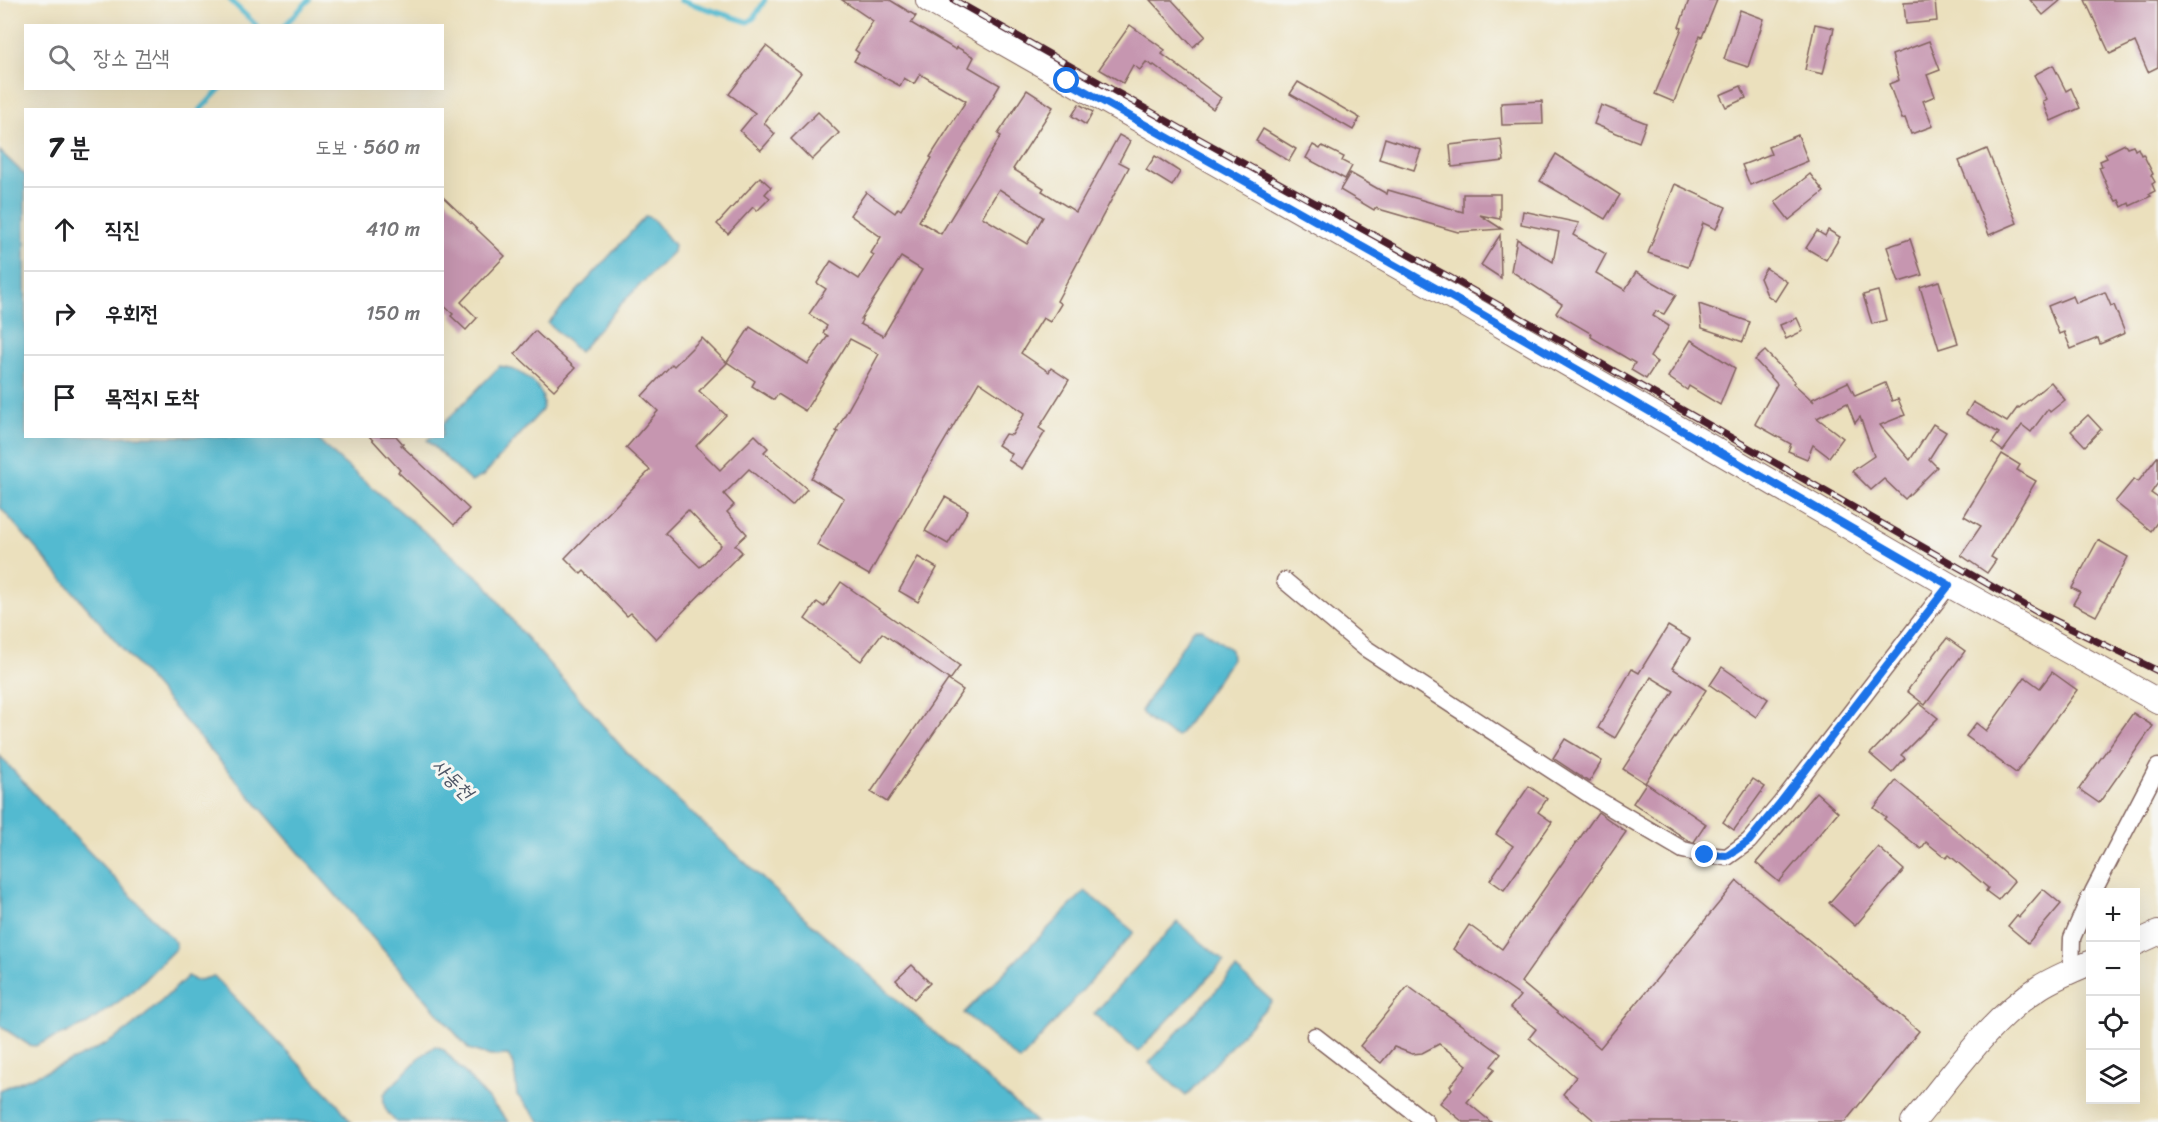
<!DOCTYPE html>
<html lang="ko">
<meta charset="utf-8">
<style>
body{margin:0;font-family:Sriracha,"Poor Story",sans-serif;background:#f6f6f6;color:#202124}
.controls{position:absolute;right:18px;bottom:18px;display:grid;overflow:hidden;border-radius:0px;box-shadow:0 6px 24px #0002}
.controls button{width:54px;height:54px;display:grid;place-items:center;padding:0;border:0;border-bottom:2px solid #e0e0e0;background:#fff;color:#202124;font:30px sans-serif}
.stop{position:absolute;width:18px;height:18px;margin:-14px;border:4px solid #1a73e8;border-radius:50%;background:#fff}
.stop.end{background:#1a73e8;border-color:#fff;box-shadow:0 2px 6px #0008}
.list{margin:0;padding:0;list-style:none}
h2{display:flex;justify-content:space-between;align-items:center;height:78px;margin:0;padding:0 24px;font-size:26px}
h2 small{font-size:20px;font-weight:400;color:#757577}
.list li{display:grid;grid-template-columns:39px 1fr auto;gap:18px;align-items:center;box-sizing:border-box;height:84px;padding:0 24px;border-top:2px solid #e0e0e0}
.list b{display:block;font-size:22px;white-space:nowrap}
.list em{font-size:20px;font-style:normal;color:#757577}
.icon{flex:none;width:33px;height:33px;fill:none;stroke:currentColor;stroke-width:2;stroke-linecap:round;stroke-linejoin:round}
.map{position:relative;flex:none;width:2158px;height:1122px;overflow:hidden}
.search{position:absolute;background:#fff;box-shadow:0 6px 24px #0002;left:24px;top:24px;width:420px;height:66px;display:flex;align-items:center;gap:15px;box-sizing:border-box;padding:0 21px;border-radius:0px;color:#757577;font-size:22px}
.panel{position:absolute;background:#fff;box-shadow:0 6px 24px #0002;left:24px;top:108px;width:420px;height:330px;border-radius:0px}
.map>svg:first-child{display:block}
</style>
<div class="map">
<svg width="2158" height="1122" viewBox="0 0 2158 1122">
<rect width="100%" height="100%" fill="#f6f6f2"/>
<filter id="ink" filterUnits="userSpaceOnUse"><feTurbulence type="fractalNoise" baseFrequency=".0167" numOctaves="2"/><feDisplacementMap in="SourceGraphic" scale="12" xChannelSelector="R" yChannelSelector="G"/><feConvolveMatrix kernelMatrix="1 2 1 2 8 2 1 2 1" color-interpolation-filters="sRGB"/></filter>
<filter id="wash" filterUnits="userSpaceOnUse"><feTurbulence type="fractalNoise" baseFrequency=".008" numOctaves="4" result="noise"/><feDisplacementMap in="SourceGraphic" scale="24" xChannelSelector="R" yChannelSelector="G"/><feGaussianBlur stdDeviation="1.35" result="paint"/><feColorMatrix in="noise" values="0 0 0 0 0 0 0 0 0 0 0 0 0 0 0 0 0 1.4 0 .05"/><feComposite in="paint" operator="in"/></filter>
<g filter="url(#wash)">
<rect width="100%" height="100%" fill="#ebe0bd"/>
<g fill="#53bad0" stroke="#4e6c7e" stroke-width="1.5">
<path d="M0 151 25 175 26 436 315 437 341 461 485 583 518 628 627 753 805 918 1036 1122H541L517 1095 514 1065 508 1055 490 1056 469 1049 0 507Z"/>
<path d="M646 216 653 219 674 245 673 252 620 305 579 352 548 323Z"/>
<path d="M500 366C519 368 550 388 542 410L483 476 471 482 427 440 431 437 442 436 443 424Z"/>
<path d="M1196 629H1202L1231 650 1232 659 1179 735 1176 736C1164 730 1148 723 1141 711L1192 631Z"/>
<path d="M0 756 46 807 166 932 176 943V948L132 992 87 1024 35 1046 29 1045 0 1026Z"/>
<path d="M1085 891 1134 932 1020 1061 964 1013Z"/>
<path d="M1177 922 1224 961 1138 1052 1094 1014Z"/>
<path d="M1236 969 1272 1001 1186 1096 1149 1063Z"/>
<path d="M188 976 196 981 214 976 337 1103 351 1122H0V1090C41 1072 90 1057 126 1031 148 1015 168 995 188 976Z"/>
<path d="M435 1046 443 1049 509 1122H396C387 1113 382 1107 384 1094L419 1058Z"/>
</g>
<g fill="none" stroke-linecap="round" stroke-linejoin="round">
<g stroke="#53bad0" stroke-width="5">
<path d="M230 0 257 26"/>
<path d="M680 0 748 22 754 18 765 0"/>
<path d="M284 26 309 0"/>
<path d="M200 110 221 88"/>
</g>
</g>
<g id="blocks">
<g fill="#c696b0" fill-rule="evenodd">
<path d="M842 0H890L916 16 911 23 956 50 957 47 974 57 969 67 1000 85 919 221 941 234 1001 136 998 134 1027 90 1053 107 1013 169 1044 188 1042 191 1076 212 1119 135 1130 141 1119 162 1129 167 1057 301 1061 304 1050 322 1043 318 1021 353 1049 372 1051 368 1069 380 1039 428 1045 432 1022 469 1008 460 1012 454 998 445 1005 434 1012 435 1025 413 979 382 922 479 869 575 817 545 844 498 811 478 838 432 836 431 879 354 850 339 805 411 778 394 774 400 752 386 755 381 727 362 750 327 808 364 828 336 823 333 827 326 809 314 826 289 817 283 831 261 859 279 874 255 871 253 881 237 850 215 866 192 895 213 898 208 901 210 932 158 930 157 966 101 920 74 914 84 904 78 900 86 854 61 859 53 855 50 873 21ZM999 189 1043 217 1027 244 982 217ZM901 257 922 270 883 336 860 324 862 320 861 319Z"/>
<path d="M1150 0H1172L1205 36 1193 47Z"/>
<path d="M1689 0H1717L1702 37 1700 36 1674 102 1655 94 1682 28 1679 27Z"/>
<path d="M2030 0H2061L2043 15Z"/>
<path d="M2085 0H2158V67L2148 72 2135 42 2110 54Z"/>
<path d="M1935 1 1937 21 1906 24 1904 3Z"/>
<path d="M1740 10 1764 19 1748 67 1724 59Z"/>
<path d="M1815 24 1834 28 1823 74 1805 70Z"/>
<path d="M1130 25 1165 50 1162 54 1221 98 1213 109 1154 65 1153 66 1146 62 1140 70 1133 65 1123 83 1099 69Z"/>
<path d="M1929 41 1940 70 1927 75 1935 96 1923 101 1933 126 1911 134 1905 118 1902 119 1889 84 1899 80 1892 55Z"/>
<path d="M766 46 801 73 764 123 775 134 761 150 740 131 755 113 729 94Z"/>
<path d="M2053 65 2066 91 2071 88 2080 108 2051 121 2043 102 2047 99 2034 75Z"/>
<path d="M1298 82 1360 118 1353 130 1290 94Z"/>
<path d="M1741 86 1746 98 1726 107 1720 95Z"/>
<path d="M1542 101 1543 124 1502 125 1501 103Z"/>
<path d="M1079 104 1093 112 1086 125 1072 116Z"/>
<path d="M1601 105 1646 123 1639 142 1594 124Z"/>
<path d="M818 112 839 133 812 160 791 139Z"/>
<path d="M1263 129 1296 149 1289 161 1256 141Z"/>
<path d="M1798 135 1808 161 1750 185 1742 165 1771 154 1768 147Z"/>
<path d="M1385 138 1421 150 1414 170 1379 159Z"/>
<path d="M1501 139 1504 161 1452 167 1450 145Z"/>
<path d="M2125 144 2127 147 2133 145 2135 150 2138 148 2141 155 2143 154 2153 174 2151 175 2155 182 2152 184 2155 191 2149 194 2151 196 2130 206 2129 203 2122 207 2119 200 2116 201 2112 194 2111 195 2099 167 2102 166 2100 161 2107 158 2105 154Z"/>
<path d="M1313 145 1320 149 1322 146 1344 157 1342 161 1352 166 1345 179 1306 158Z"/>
<path d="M1987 149 2017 223 1989 235 1959 161Z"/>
<path d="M1556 154 1620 195 1605 219 1540 181Z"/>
<path d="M1155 156 1180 172 1172 186 1146 170Z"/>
<path d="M1350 173 1387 194 1388 190 1463 212V194H1500V219L1480 215 1502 229 1458 232 1375 208 1374 210 1340 190Z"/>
<path d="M1810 174 1824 192 1789 220 1775 202Z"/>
<path d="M760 177 771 187 765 194 770 198 757 211 753 207 728 234 717 224Z"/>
<path d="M1675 184 1726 207 1716 229 1703 223 1688 267 1648 253Z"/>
<path d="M442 196 505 256 461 302 477 318 466 330 451 316 453 314 442 304Z"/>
<path d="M1523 211 1579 223 1573 235 1606 254 1596 273 1625 290 1636 272 1676 295 1664 314 1656 311 1653 316 1669 326 1650 357 1657 362 1646 379 1631 370 1635 363 1591 337 1592 334 1556 313 1562 304 1511 271 1517 239 1553 262 1559 232 1521 224Z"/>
<path d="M1828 230 1840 237 1826 260 1806 248 1817 231 1825 236Z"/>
<path d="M1500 235 1501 278 1481 265Z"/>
<path d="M1910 239 1922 275 1899 282 1887 247Z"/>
<path d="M1766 268 1787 282 1775 301 1767 295 1760 278Z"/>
<path d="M1939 281 1958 343 1939 349 1920 287Z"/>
<path d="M1878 291 1886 320 1872 324 1863 295Z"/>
<path d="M2105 292 2111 306 2114 305 2125 333 2100 344 2098 338 2071 349 2064 332 2059 334 2048 306 2073 296 2076 303Z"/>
<path d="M1699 304 1750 322 1743 342 1702 328Z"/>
<path d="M1797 318 1803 331 1786 339 1780 325Z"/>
<path d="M535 331 575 368 554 390 515 354Z"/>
<path d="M702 338 727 363 699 391 726 415 696 446 720 470 755 435 768 448 764 452 807 489 792 506 749 469 724 494 734 505 727 512 747 534 735 545 742 552 656 639 631 613 627 616 584 571 581 574 565 558 650 470 626 448 658 411 642 396 672 364 674 366ZM688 510 721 545 700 567 665 533Z"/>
<path d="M1691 340 1735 368 1720 405 1689 386 1687 390 1668 377Z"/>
<path d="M1765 351 1795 382 1793 383 1814 402 1812 399 1848 382 1855 396 1885 383 1892 401 1898 399 1905 415 1880 425 1910 460 1933 424 1946 432 1929 459 1937 467 1905 499 1884 479 1871 490 1852 471 1874 456 1860 417 1855 423 1847 403 1817 418 1843 438 1829 457 1813 445 1807 459 1788 451 1791 444 1755 424 1777 384 1755 360Z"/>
<path d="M2051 382 2065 400 2050 412 2048 409 2031 432 2022 425 2003 451 1992 443 1999 433 1966 414 1973 402 2007 422 2018 407 2019 408Z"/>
<path d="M2088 415 2101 429 2085 446 2071 431Z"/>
<path d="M369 436H396L403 444 401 445 469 509 454 525 398 472 400 470Z"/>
<path d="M2002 454 2020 465 2017 470 2036 481 1991 557 1996 560 1987 573 1961 555 1981 526 1964 516Z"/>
<path d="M2158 456V483L2151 493 2158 498V521L2151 531 2115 502 2134 479 2138 482Z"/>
<path d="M945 497 968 510 948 544 925 531Z"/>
<path d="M2098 540 2128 557 2096 616 2073 604 2080 592 2072 588Z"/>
<path d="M918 557 937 568 918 602 899 591Z"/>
<path d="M841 582 960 666 950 680 882 633 861 661 805 619 817 602 824 607Z"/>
<path d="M1668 626 1690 639 1672 668 1706 690 1645 783 1623 769 1674 691 1651 677 1615 738 1598 728 1632 669 1639 673Z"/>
<path d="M1947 638 1965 651 1925 705 1907 691Z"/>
<path d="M1722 667 1768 699 1756 717 1710 685Z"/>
<path d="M2052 672 2077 690 2016 773 1966 736 1976 723 1986 731 2025 677 2040 688Z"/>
<path d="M948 680 963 690 887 802 871 792Z"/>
<path d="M1919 703 1938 718 1901 755 1905 758 1892 773 1870 754Z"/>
<path d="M2133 713 2153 726 2099 803 2079 789Z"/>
<path d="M1565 739 1602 761 1589 782 1553 758Z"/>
<path d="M1753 779 1765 787 1734 830 1723 822Z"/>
<path d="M1896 781 1945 821 2014 881 1998 900 1986 891 1988 888 1949 855 1946 858 1926 842 1921 849 1884 819 1886 817 1874 808Z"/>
<path d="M1646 783 1706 824 1694 842 1689 841 1633 803Z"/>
<path d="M1529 786 1547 799 1538 812 1552 822 1504 890 1490 880 1513 846 1496 834Z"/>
<path d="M1816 792 1838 812 1779 882 1756 863Z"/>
<path d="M1598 812 1626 832 1521 982 1600 1048 1737 881 1919 1031 1845 1122H1596L1563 1094 1576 1077 1529 1038 1536 1029 1510 1008 1520 996 1453 949 1469 925 1502 949Z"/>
<path d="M1878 847 1904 870 1855 926 1829 903Z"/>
<path d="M2043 889 2061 904 2028 943 2008 926 2017 915 2019 917Z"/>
<path d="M912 965 930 983 914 999 896 980Z"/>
<path d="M1408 986 1501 1054 1491 1066 1495 1069 1467 1102 1491 1122H1463L1440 1103 1452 1089 1450 1086 1467 1065 1439 1044 1422 1053 1412 1054 1394 1047 1381 1063 1360 1046Z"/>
</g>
</g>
</g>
<g filter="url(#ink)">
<use href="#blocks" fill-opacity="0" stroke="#82635e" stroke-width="1.5"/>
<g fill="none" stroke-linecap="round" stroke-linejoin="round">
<g stroke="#82635e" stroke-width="19">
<g id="minor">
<path d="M1285 581 1365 648 1593 797 1683 850 1705 855 1727 857 1749 841 1781 803 1949 585"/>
<path d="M2093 892 2158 767"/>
<path d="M2071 972 2072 938 2090 897"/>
<path d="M1315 1036 1426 1122"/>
</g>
</g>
<g stroke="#82635e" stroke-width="26">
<g id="secondary">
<path d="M928 0 1471 308 1949 585 2158 701"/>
<path d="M2136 943 2158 933"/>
<path d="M1913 1122C1951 1077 1990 1019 2040 987 2056 977 2074 970 2090 963"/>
</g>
</g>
<use href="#minor" stroke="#fff" stroke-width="16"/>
<use href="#secondary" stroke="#fff" stroke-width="24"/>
<g stroke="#4a1f2b" stroke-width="7">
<path id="rail" d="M954 0 1185 131 1451 278 2037 612 2158 671"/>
</g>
<use href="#rail" stroke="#f6f6f2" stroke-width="4.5" stroke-dasharray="14" stroke-linecap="butt"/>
</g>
</g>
<g fill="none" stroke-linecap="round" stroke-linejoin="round" filter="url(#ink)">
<path stroke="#1a73e8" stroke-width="8" d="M1067 81 1471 308 1949 585 1781 802 1749 841 1727 856 1705 855"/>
</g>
<g text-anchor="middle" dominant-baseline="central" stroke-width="6" stroke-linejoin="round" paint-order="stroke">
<g font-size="20" font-style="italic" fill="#4d5565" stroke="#f6f6f2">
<text transform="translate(453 779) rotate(45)">사동천</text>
</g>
</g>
</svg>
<div class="controls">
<button>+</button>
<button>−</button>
<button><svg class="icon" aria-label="locate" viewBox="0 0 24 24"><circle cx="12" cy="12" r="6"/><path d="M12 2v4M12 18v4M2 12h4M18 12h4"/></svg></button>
<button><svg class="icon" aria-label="layers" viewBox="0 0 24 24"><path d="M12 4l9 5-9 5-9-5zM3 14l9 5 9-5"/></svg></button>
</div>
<div class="stop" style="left:1067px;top:81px"></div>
<div class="stop end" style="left:1705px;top:855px"></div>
<div class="search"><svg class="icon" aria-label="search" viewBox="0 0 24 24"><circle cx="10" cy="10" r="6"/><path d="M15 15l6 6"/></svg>장소 검색</div>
<section class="panel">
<h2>7 분<small>도보 · 560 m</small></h2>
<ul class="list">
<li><svg class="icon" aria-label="ahead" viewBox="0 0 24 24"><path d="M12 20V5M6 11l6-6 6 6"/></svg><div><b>직진</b></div><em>410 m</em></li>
<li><svg class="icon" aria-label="right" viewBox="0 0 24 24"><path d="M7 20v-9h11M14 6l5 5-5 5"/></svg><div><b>우회전</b></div><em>150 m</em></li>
<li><svg class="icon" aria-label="arrive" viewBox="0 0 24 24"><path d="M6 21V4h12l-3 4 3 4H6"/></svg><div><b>목적지 도착</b></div></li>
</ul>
</section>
</div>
